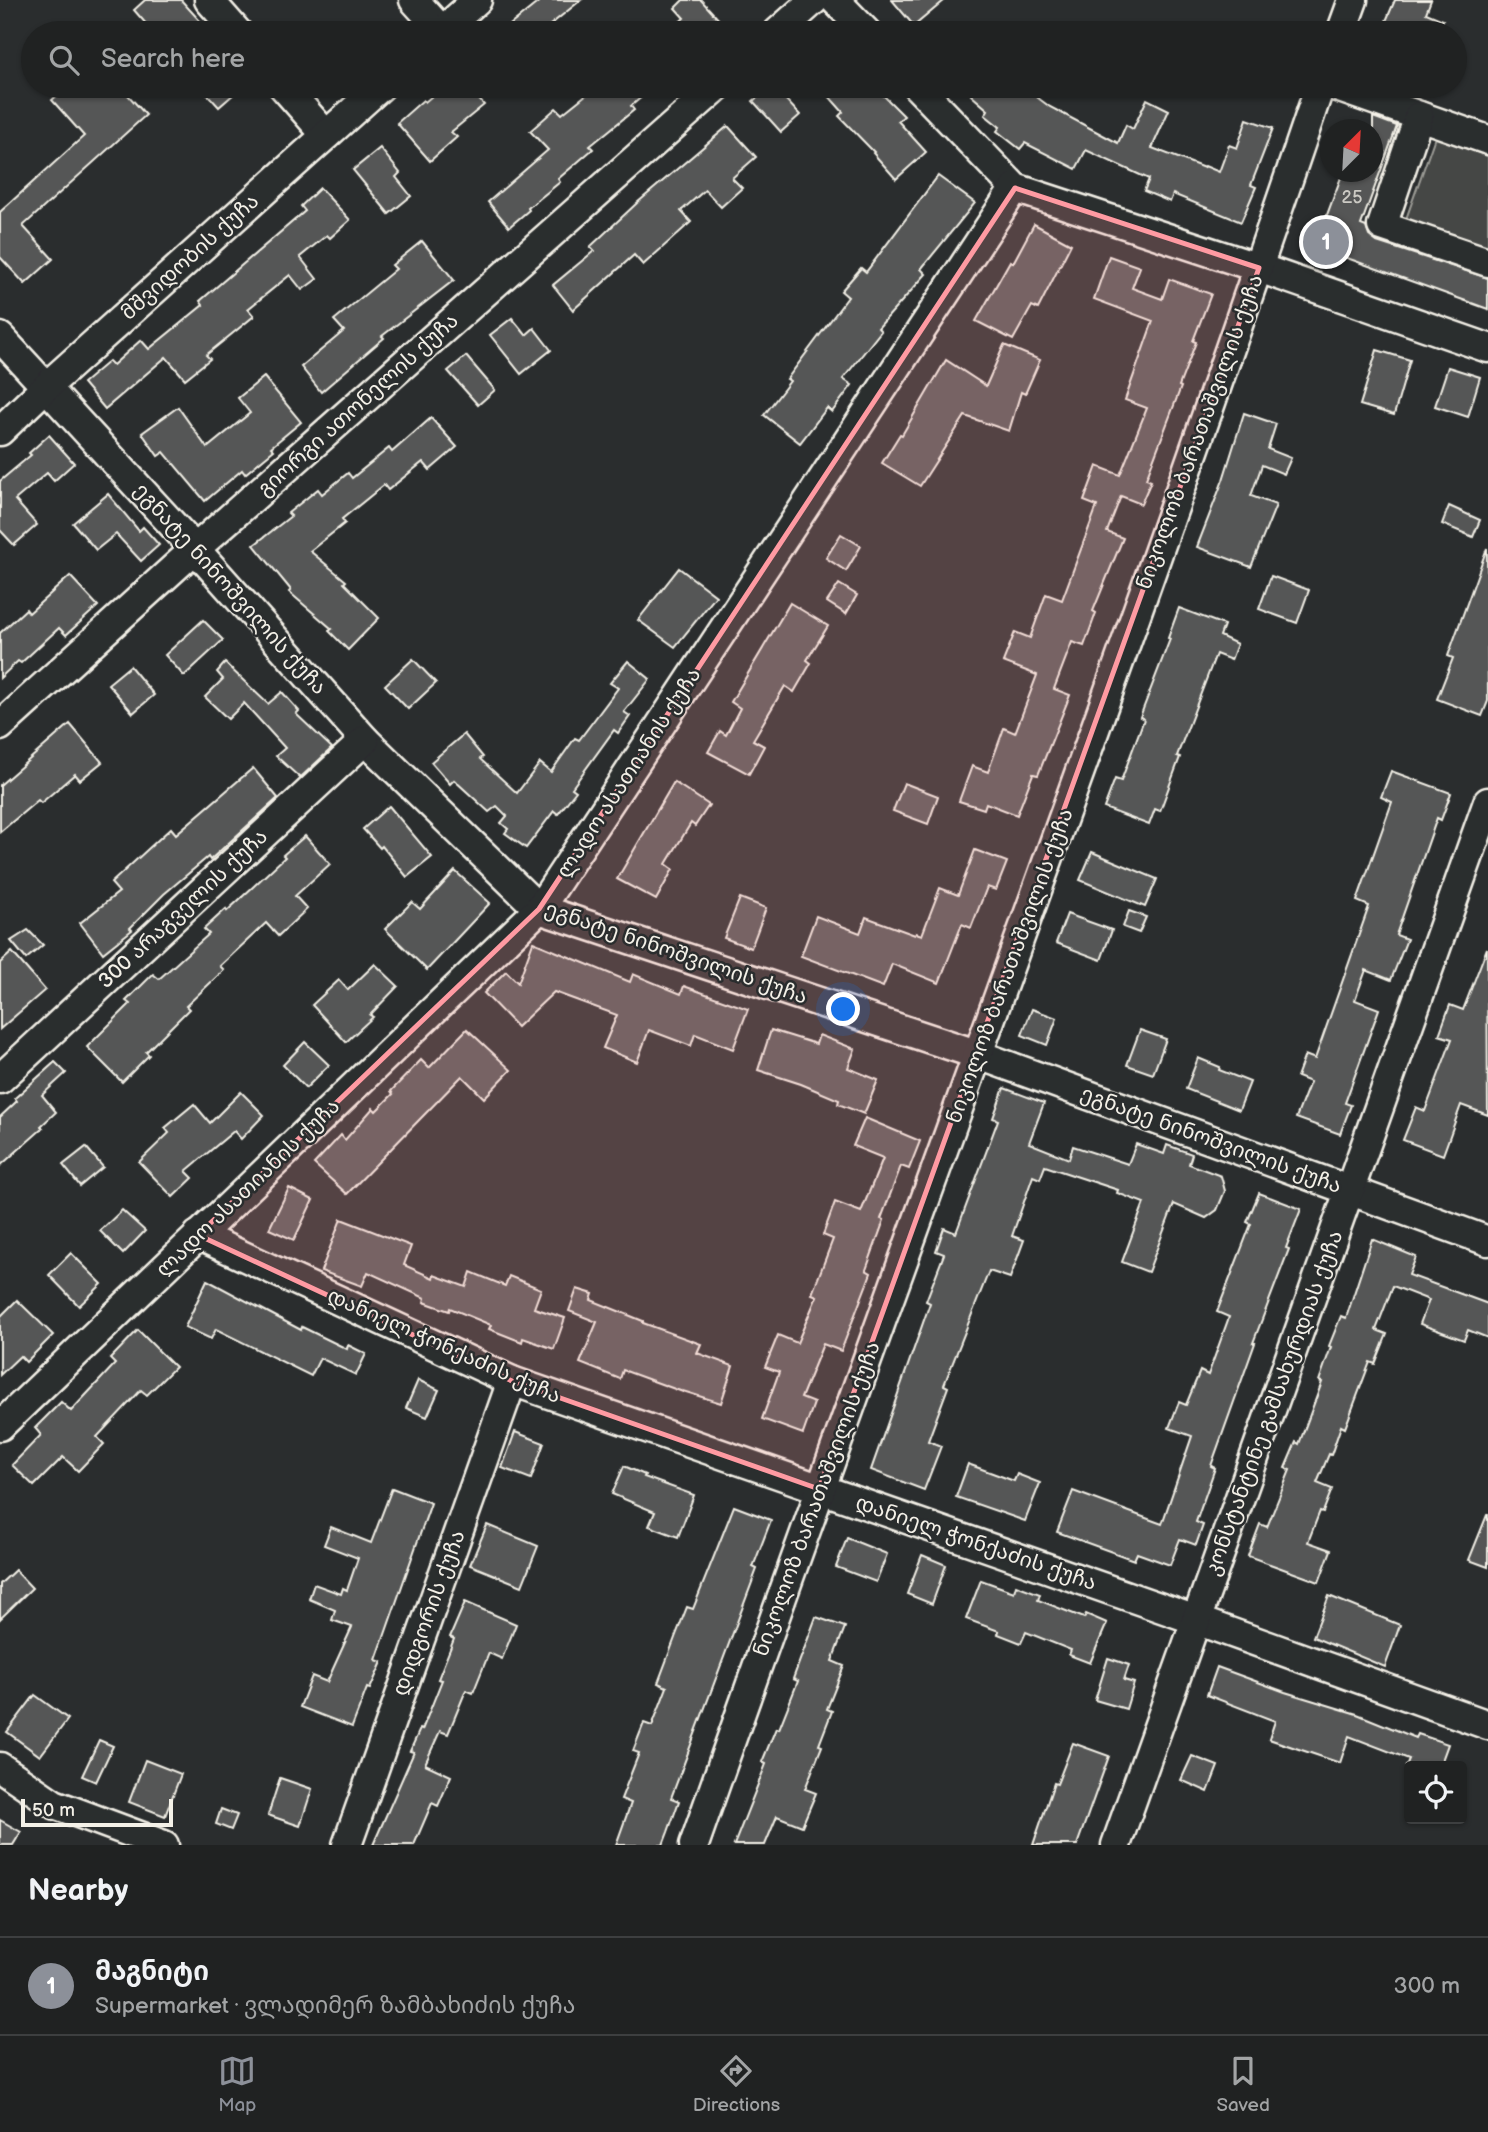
<!DOCTYPE html>
<meta charset="utf-8">
<style>
body{margin:0;font-family:"Balsamiq Sans","Noto Sans Georgian",sans-serif;background:#282a2a;color:#f1f3f6}
.controls{position:absolute;right:21px;bottom:21px;display:grid;overflow:hidden;border-radius:7px;box-shadow:0 2px 5px #0004}
.controls button{width:63px;height:63px;display:grid;place-items:center;padding:0;border:0;border-bottom:2px solid #3d3f40;background:#202222;color:#f1f3f6;font:35px sans-serif}
.compass{position:absolute;left:1320px;top:119px;width:63px;height:63px;border-radius:50%;background:#202222;box-shadow:0 2px 5px #0004;rotate:24deg}
.scale{position:absolute;left:21px;bottom:18px;width:152px;box-sizing:border-box;padding-left:7px;border:4px solid #f4f1e8;border-top:0;font-size:19px;line-height:24px;white-space:nowrap;color:#f4f1e8;-webkit-text-stroke:5px #2a2d2e;paint-order:stroke}
.you{position:absolute;left:844px;top:1010px;width:24px;height:24px;margin:-18px;border:5px solid #fff;border-radius:50%;background:#1a73e8;box-shadow:0 0 0 10px #1a73e833}
.badge{display:grid;place-items:center;width:46px;height:46px;border-radius:50%;background:#8c9099;color:#fff;font-size:23px;font-weight:700}
.pin{position:absolute;translate:-50% -50%;border:4px solid #fff;box-shadow:0 2px 7px #0006}
.list{margin:0;padding:0;list-style:none}
h2{display:flex;justify-content:space-between;align-items:center;height:91px;margin:0;padding:0 28px;font-size:30px}
h2 small{font-size:23px;font-weight:400;color:#a2a4a5}
.list li{display:grid;grid-template-columns:46px 1fr auto;gap:21px;align-items:center;box-sizing:border-box;height:98px;padding:0 28px;border-top:2px solid #3d3f40}
.list b{display:block;font-size:26px;white-space:nowrap}
.list p{margin:0;font-size:23px;white-space:nowrap;color:#a2a4a5}
.list em{font-size:23px;font-style:normal;color:#a2a4a5}
.icon{flex:none;width:38px;height:38px;fill:none;stroke:currentColor;stroke-width:2;stroke-linecap:round;stroke-linejoin:round}
.map{position:relative;flex:none;width:1488px;height:1845px;overflow:hidden}
.search{position:absolute;background:#202222;box-shadow:0 2px 5px #0004;left:21px;right:21px;top:21px;height:77px;display:flex;align-items:center;gap:18px;box-sizing:border-box;padding:0 24px;border-radius:38px;color:#a2a4a5;font-size:26px}
.sheet{height:189px;background:#202222}
nav{display:flex;justify-content:space-around;align-items:center;box-sizing:border-box;height:98px;border-top:2px solid #3d3f40;background:#202222;font-size:19px;color:#a2a4a5}
nav a{display:grid;justify-items:center;gap:4px}
nav .on{color:#8c9099}
.map>svg:first-child{display:block}
</style>
<div class="map">
<svg width="1488" height="1845" viewBox="0 0 1488 1845">
<rect width="100%" height="100%" fill="#2a2d2e"/>
<filter id="ink" filterUnits="userSpaceOnUse"><feTurbulence type="fractalNoise" baseFrequency=".0143" numOctaves="2"/><feDisplacementMap in="SourceGraphic" scale="14" xChannelSelector="R" yChannelSelector="G"/><feConvolveMatrix kernelMatrix="1 2 1 2 8 2 1 2 1" color-interpolation-filters="sRGB"/></filter>
<g filter="url(#ink)">
<path fill="#444645" stroke="#9c9c96" stroke-width="2" d="M1435 137 1488 156V251L1405 222Z"/>
<g fill="#555756" stroke="#f4f1e8" stroke-width="2">
<path d="M145 0H181L211 33H154L134 10Z"/>
<path d="M541 0H581L549 26 554 33H500Z"/>
<path d="M683 0H701L721 22 708 33H667L684 18 675 8Z"/>
<path d="M892 0H945L914 26Z"/>
<path d="M1395 0H1431L1426 13 1443 20 1437 33H1396L1383 28Z"/>
<path d="M68 86H120L146 115 23 226 53 259 25 284 0 257V212L84 136 52 100Z"/>
<path d="M200 86H243L219 107Z"/>
<path d="M444 86H486L475 95 484 105 451 132 457 137 430 161 397 123 423 100 425 102Z"/>
<path d="M597 86H655L631 106 634 110 590 146 593 149 558 179 560 182 528 208 529 210 509 227 488 202 548 150 530 131 556 108 562 114Z"/>
<path d="M771 86H773L800 115 781 132 753 101Z"/>
<path d="M820 86H874L904 116 898 121 926 152 896 179 873 153 874 152 839 116 843 112Z"/>
<path d="M978 86H1022L1050 107 1118 143 1126 125 1133 129 1147 99 1169 110 1152 148 1204 168 1205 166 1219 172 1229 145 1237 148 1247 119 1273 128 1251 185 1256 187 1241 222 1173 194 1170 202 1144 191 1149 179 1086 150 1076 169 1025 143 1020 149 997 131 1000 127 985 115 988 110 971 95Z"/>
<path d="M1373 117 1397 126 1361 225 1366 227 1369 236 1377 242 1488 278V309L1322 249 1318 239 1343 172H1373Z"/>
<path d="M728 126 756 157 732 178 742 188 721 207 705 190 681 211 691 222 643 265 634 255 573 310 553 285 594 251 590 247 637 203Z"/>
<path d="M380 148 400 173 396 177 411 196 389 214 353 170Z"/>
<path d="M938 176 975 203 921 269 926 274 878 328 881 331 843 379 852 385 832 412 827 408 800 443 764 415 790 381 787 379 848 297 841 291 861 268 866 272Z"/>
<path d="M320 188 350 220 330 238 327 235 300 257 317 279 302 290 290 275 248 309 254 316 206 355 210 359 185 379 166 357 105 409 83 383 109 361 113 365 141 340 149 349 203 305 200 301 305 211 301 206Z"/>
<path d="M1034 224 1071 244 1038 309 1032 306 1013 340 976 321 1010 261 1013 263Z"/>
<path d="M422 241 454 280 382 336 384 338 321 392 301 367 344 331 334 320 396 269 392 265Z"/>
<path d="M1109 256 1140 267 1132 288 1162 299 1169 279 1211 294 1193 341 1196 342 1179 386 1181 387 1146 479 1151 481 1141 504 1121 496 1107 532 1123 538 1093 611 1096 613 1084 646 1072 642 1054 689 1070 695 1038 775 1033 774 1017 815 986 803 984 809 959 801 972 766 988 772 1004 728 1015 733 1037 675 1003 662 1015 632 1030 638 1046 594 1062 600 1097 506 1084 501 1097 466 1120 475 1147 408 1125 400 1153 321 1094 299Z"/>
<path d="M512 318 526 335 534 328 551 350 521 374 490 335Z"/>
<path d="M1004 345 1040 360 1025 394 1021 392 1009 431 965 416 920 486 882 463 900 434 902 435 946 360 986 386Z"/>
<path d="M1377 350 1410 360 1394 415 1360 405Z"/>
<path d="M466 356 495 390 478 405 448 371Z"/>
<path d="M1448 367 1480 377 1468 417 1435 406Z"/>
<path d="M264 377 301 422 271 447 274 450 245 474 242 470 205 501 164 452 158 456 142 433 178 407 207 448 250 413 238 398Z"/>
<path d="M1244 413 1276 424 1268 449 1291 458 1284 474 1262 465 1251 496 1276 505 1251 567 1197 547 1223 480Z"/>
<path d="M431 418 457 447 430 470 423 462 388 490 384 485 342 519 345 523 310 551 346 581 344 583 379 618 348 650 329 631 332 629 289 592 291 590 254 545 291 516 288 513 318 489 322 494 348 473 352 478 389 448 392 452Z"/>
<path d="M49 435 74 463 54 481 47 473 15 500 37 525 14 545 0 530V481L31 455 29 453Z"/>
<path d="M108 494 139 531 143 527 159 545 141 561 116 534 96 550 73 523Z"/>
<path d="M1449 506 1480 520 1473 537 1442 524Z"/>
<path d="M841 534 861 546 846 571 826 558Z"/>
<path d="M1487 548 1488 701 1482 716 1437 699 1453 658 1448 656Z"/>
<path d="M679 568 716 596 675 647 638 620Z"/>
<path d="M70 576 98 606 66 635 59 628 21 663 18 661 0 678V633L26 609 29 613Z"/>
<path d="M1271 576 1309 590 1297 623 1259 609Z"/>
<path d="M839 584 857 595 846 614 827 602Z"/>
<path d="M790 603 828 626 807 660 811 663 794 692 785 686 753 740 764 746 749 774 708 752 720 731 726 735 740 708 731 702Z"/>
<path d="M1179 608 1224 625 1220 636 1237 644 1231 660 1216 654 1177 756 1180 757 1160 811 1155 809 1149 825 1104 808 1115 779 1121 781 1144 719 1140 717 1170 639 1168 638Z"/>
<path d="M203 620 223 640 184 676 165 655Z"/>
<path d="M413 659 436 683 408 709 385 685Z"/>
<path d="M628 661 650 679 624 712 630 716 618 733 614 730 572 788 576 791 558 814 554 811 526 848 505 833 508 829 501 823 507 816 497 806 489 812 454 780 450 784 431 762 464 734 483 757 480 759 517 793 540 763 551 772 575 738 579 740 618 688 610 683Z"/>
<path d="M225 663 268 704 282 692 299 711 296 714 332 748 300 778 276 756 285 748 244 703 228 719 205 697 223 679 217 672Z"/>
<path d="M130 666 154 695 133 713 108 684Z"/>
<path d="M70 724 102 762 80 780 75 774 41 803 38 800 0 832V785Z"/>
<path d="M253 768 278 798 210 860 208 857 164 894 130 928 132 930 103 953 80 923 119 892 111 883 171 828 176 834Z"/>
<path d="M1391 771 1451 793 1441 820 1437 818 1396 935 1407 939 1391 980 1366 970 1355 1000 1379 1009 1345 1103 1351 1105 1340 1134 1296 1118 1310 1082 1297 1077 1305 1055 1315 1059 1369 906 1357 901 1392 802 1381 797Z"/>
<path d="M674 782 709 805 695 826 691 823 666 864 673 869 656 900 617 879Z"/>
<path d="M904 783 938 796 928 824 893 811Z"/>
<path d="M389 806 432 857 407 877 382 846 380 848 363 829Z"/>
<path d="M305 836 330 864 295 896 307 909 278 936 266 923 220 966 224 970 186 1006 189 1009 146 1052 149 1055 122 1082 87 1047 130 1004 126 1001 153 974 159 979 209 934 204 929 226 909 227 911 285 857 283 855Z"/>
<path d="M975 850 1007 862 996 890 987 887 971 928 962 924 939 983 892 964 883 987 801 956 816 916 860 933 866 917 915 935 916 933 922 935 940 888 958 895Z"/>
<path d="M1092 852 1157 879 1145 907 1080 880Z"/>
<path d="M455 871 490 903 427 970 385 929 412 902 420 909Z"/>
<path d="M740 898 766 908 751 948 724 938Z"/>
<path d="M1129 911 1146 917 1139 933 1123 927Z"/>
<path d="M1067 914 1112 930 1101 960 1056 943Z"/>
<path d="M28 930 43 945 26 959 11 941Z"/>
<path d="M533 942 630 982 633 974 681 994 684 986 748 1009 733 1049 695 1034 691 1046 649 1030 637 1062 603 1048 617 1015 554 992 517 1027 484 993 506 971 518 983Z"/>
<path d="M1487 948 1488 1115 1461 1105 1443 1155 1403 1140 1416 1107 1425 1111 1452 1039 1439 1035 1450 1005 1463 1010Z"/>
<path d="M12 952 45 990 0 1029V963Z"/>
<path d="M375 964 398 986 370 1015 373 1017 346 1042 312 1005 339 980 348 990Z"/>
<path d="M1032 1009 1057 1018 1047 1045 1022 1035Z"/>
<path d="M467 1029 511 1070 484 1098 462 1076 347 1194 314 1164 341 1135 345 1140 373 1108 376 1111 393 1094 391 1091 421 1060 429 1068Z"/>
<path d="M771 1030 816 1044 819 1035 855 1049 848 1068 878 1080 864 1114 838 1104 839 1100 801 1084 758 1070Z"/>
<path d="M1140 1030 1166 1039 1153 1074 1127 1065Z"/>
<path d="M305 1042 329 1065 306 1088 283 1065Z"/>
<path d="M1198 1058 1220 1067 1219 1070 1250 1082 1239 1110 1186 1089Z"/>
<path d="M55 1062 66 1073 42 1095 56 1112 41 1126 43 1128 0 1166V1117L17 1101 15 1098Z"/>
<path d="M1004 1088 1044 1103 1029 1143 1069 1159 1073 1146 1128 1164 1136 1144 1164 1154 1167 1145 1192 1154 1189 1164 1221 1176 1225 1191 1217 1210 1206 1218 1174 1204 1148 1272 1122 1262 1144 1203 1117 1193 1118 1190 1045 1166 1040 1179 1033 1176 1012 1236 1024 1240 1010 1278 989 1271 944 1385 948 1387 928 1441 941 1446 924 1490 871 1470 930 1303 926 1301 944 1254 936 1251 944 1228 956 1233 998 1120 993 1118Z"/>
<path d="M241 1092 264 1115 241 1139 234 1131 186 1171 193 1178 173 1197 139 1162 169 1133 165 1128 194 1104 210 1123Z"/>
<path d="M865 1118 920 1141 909 1169 901 1166 881 1219 884 1220 866 1270 871 1273 841 1351 823 1344 801 1398 814 1403 803 1434 762 1419 779 1372 765 1367 778 1335 797 1343 817 1296 812 1294 833 1239 823 1235 835 1202 861 1212 883 1158 853 1146Z"/>
<path d="M86 1147 103 1167 80 1186 63 1165Z"/>
<path d="M289 1188 313 1200 294 1240 269 1229Z"/>
<path d="M1259 1193 1301 1209 1286 1248 1289 1249 1253 1343H1255L1211 1466 1215 1468 1196 1522 1203 1525 1196 1545 1180 1539 1170 1565 1137 1553 1134 1560 1057 1532 1073 1491 1162 1524 1192 1436 1169 1428 1179 1402 1186 1405 1200 1371 1208 1375 1229 1317 1217 1312 1251 1224 1247 1222Z"/>
<path d="M122 1210 145 1231 123 1254 100 1231Z"/>
<path d="M341 1219 411 1246 404 1265 433 1278 434 1275 466 1287 471 1272 505 1286 509 1276 541 1289 534 1308 565 1318 554 1349 523 1338 522 1342 489 1329 491 1325 450 1308 449 1311 424 1302 425 1298 368 1272 362 1286 321 1271Z"/>
<path d="M1372 1239 1416 1257 1409 1275 1488 1304V1338L1468 1330 1464 1340 1420 1324 1429 1300 1393 1286 1376 1330 1387 1334 1375 1364 1370 1362 1345 1428 1341 1426 1331 1455 1329 1454 1317 1483 1332 1489 1323 1512 1320 1511 1308 1542 1331 1550 1319 1582 1248 1556 1260 1524 1267 1527 1290 1470 1285 1468 1296 1442 1299 1444 1322 1382 1319 1381 1331 1347 1329 1346 1341 1316 1346 1318Z"/>
<path d="M71 1253 102 1284 79 1306 49 1275Z"/>
<path d="M207 1280 301 1330 302 1327 347 1349 348 1345 366 1354 356 1375 320 1358 311 1376 216 1329 211 1339 185 1327Z"/>
<path d="M577 1289 593 1294 591 1300 643 1321V1323L701 1344 697 1353 733 1366 721 1403 683 1391V1392L623 1370 620 1379 580 1363 597 1322 569 1311Z"/>
<path d="M17 1300 53 1335 26 1362 20 1356 0 1375V1317Z"/>
<path d="M138 1330 175 1367 147 1395 141 1390 97 1437 104 1444 78 1471 63 1457 34 1486 12 1465 41 1435 35 1428 61 1402 71 1411 115 1364 110 1359Z"/>
<path d="M418 1380 439 1390 427 1417 406 1408Z"/>
<path d="M515 1432 544 1443 531 1479 502 1468Z"/>
<path d="M968 1464 1014 1481 1017 1474 1040 1483 1025 1521 956 1497Z"/>
<path d="M624 1466 645 1475 644 1477 694 1495 678 1537 649 1526 655 1512 612 1494Z"/>
<path d="M392 1488 431 1503 376 1660 382 1662 370 1689 367 1688 352 1727 300 1707 312 1676 327 1682 352 1627 332 1620 335 1610 309 1599 314 1584 341 1594 343 1588 347 1590 358 1558 324 1545 331 1527 371 1543Z"/>
<path d="M734 1506 771 1520 753 1567 757 1569 671 1798 679 1801 668 1832 663 1845H616L631 1803 621 1799 639 1753 633 1751 644 1723 652 1726 667 1687 658 1683 676 1635 687 1607 693 1609Z"/>
<path d="M1487 1515H1488V1567L1469 1560Z"/>
<path d="M487 1525 538 1546 522 1586 470 1565Z"/>
<path d="M847 1538 887 1554 876 1582 836 1567Z"/>
<path d="M922 1555 946 1565 932 1604 907 1594Z"/>
<path d="M15 1570 32 1588 0 1619V1584Z"/>
<path d="M981 1580 1014 1592 1016 1585 1040 1594 1038 1600 1084 1618 1086 1614 1107 1623 1090 1663 1069 1655 1071 1650 1026 1632 1021 1643 998 1634 999 1631 966 1619Z"/>
<path d="M1329 1596 1400 1625 1385 1667 1313 1637Z"/>
<path d="M465 1602 516 1624 502 1659 489 1653 473 1693 466 1690 448 1734 440 1731 425 1764 451 1776 438 1806 432 1803 414 1845H373L414 1752 410 1751 420 1729 422 1730 442 1680 438 1679 454 1639 450 1637Z"/>
<path d="M816 1617 845 1627 832 1661 844 1666 827 1709 832 1711 819 1745 822 1746 805 1789 816 1793 802 1826 777 1816 765 1845H734L766 1764 762 1762 776 1728 779 1729 798 1681 793 1679Z"/>
<path d="M1108 1658 1129 1665 1124 1680 1134 1683 1126 1709 1095 1700Z"/>
<path d="M1217 1667 1285 1692 1357 1714 1416 1738 1418 1734 1448 1744 1440 1766H1406L1409 1759 1349 1736 1340 1763 1269 1739 1275 1721 1207 1695Z"/>
<path d="M35 1695 68 1719 40 1756 7 1732Z"/>
<path d="M99 1740 113 1746 96 1782 82 1776Z"/>
<path d="M1073 1743 1109 1756 1077 1845H1033L1054 1783 1057 1784Z"/>
<path d="M1192 1756 1218 1766 1208 1792 1181 1780Z"/>
<path d="M145 1760 181 1774 165 1816 129 1802Z"/>
<path d="M280 1778 312 1789 300 1826 268 1815Z"/>
<path d="M221 1809 237 1815 231 1830 216 1824Z"/>
<path d="M0 1820 21 1832 13 1845H0Z"/>
</g>
<g fill="none" stroke-linecap="round" stroke-linejoin="round">
<g stroke="#f4f1e8" stroke-width="33">
<g id="minor">
<path d="M209 0 238 33"/>
<path d="M414 0 442 31"/>
<path d="M835 0 867 33"/>
<path d="M440 33 477 0"/>
<path d="M777 33 814 0"/>
<path d="M1341 33 1353 0"/>
<path d="M283 86 326 135"/>
<path d="M917 86 1015 188 1259 268 1488 348"/>
<path d="M1334 86 1488 140"/>
<path d="M1419 116 1382 226 1488 262"/>
<path d="M0 337 195 549 365 740 539 909 979 1055 1488 1241"/>
<path d="M0 431 46 387 381 86"/>
<path d="M0 726 195 549 718 86"/>
<path d="M0 1079 365 740"/>
<path d="M198 1235 512 1381 1196 1620 1488 1725"/>
<path d="M0 1426 539 909 1015 188"/>
<path d="M0 1767 54 1804 164 1845"/>
<path d="M347 1845 512 1381"/>
<path d="M694 1845C900 1258 1121 675 1320 86"/>
<path d="M1116 1845 1488 802"/>
</g>
</g>
<use href="#minor" stroke="#2a2d2e" stroke-width="28"/>
</g>
</g>
<path fill="#ff9aa2" fill-opacity="0.2" stroke="#ff9aa2" stroke-width="5" stroke-linejoin="round" d="M1015 188 1259 268 819 1489 512 1381 198 1235 539 909Z"/>
<g text-anchor="middle" dominant-baseline="central" stroke-width="5" stroke-linejoin="round" paint-order="stroke">
<g font-size="18" fill="#cccac4">
<text x="1352" y="197">25</text>
</g>
<g font-size="21" fill="#f4f1e8" stroke="#2a2d2e">
<text transform="translate(190 257) rotate(-42)">მშვიდობის ქუჩა</text>
<text transform="translate(358 405) rotate(-42)">გიორგი ათონელის ქუჩა</text>
<text transform="translate(1200 432) rotate(-70)">ნიკოლოზ ბარათაშვილის ქუჩა</text>
<text transform="translate(230 589) rotate(48)">ეგნატე ნინოშვილის ქუჩა</text>
<text transform="translate(629 773) rotate(-57)">ლადო ასათიანის ქუჩა</text>
<text transform="translate(183 909) rotate(-43)">300 არაგველის ქუჩა</text>
<text transform="translate(676 953) rotate(19)">ეგნატე ნინოშვილის ქუჩა</text>
<text transform="translate(1010 966) rotate(-70)">ნიკოლოზ ბარათაშვილის ქუჩა</text>
<text transform="translate(1211 1140) rotate(20)">ეგნატე ნინოშვილის ქუჩა</text>
<text transform="translate(248 1188) rotate(-44)">ლადო ასათიანის ქუჩა</text>
<text transform="translate(444 1346) rotate(24)">დანიელ ჭონქაძის ქუჩა</text>
<text transform="translate(1274 1403) rotate(-70)">კონსტანტინე გამსახურდიას ქუჩა</text>
<text transform="translate(817 1499) rotate(-70)">ნიკოლოზ ბარათაშვილის ქუჩა</text>
<text transform="translate(976 1543) rotate(19)">დანიელ ჭონქაძის ქუჩა</text>
<text transform="translate(429 1613) rotate(-70)">დიდგორის ქუჩა</text>
</g>
</g>
</svg>
<div class="controls">
<button><svg class="icon" aria-label="locate" viewBox="0 0 24 24"><circle cx="12" cy="12" r="6"/><path d="M12 2v4M12 18v4M2 12h4M18 12h4"/></svg></button>
</div>
<svg class="compass" viewBox="-18 -18 36 36"><path d="M0-13l5 13h-10z" fill="#e53935"/><path d="M0 13l5-13h-10z" fill="#a2a4a5"/></svg>
<div class="scale">50 m</div>
<div class="you"></div>
<div class="pin badge" style="left:1326px;top:242px">1</div>
<div class="search"><svg class="icon" aria-label="search" viewBox="0 0 24 24"><circle cx="10" cy="10" r="6"/><path d="M15 15l6 6"/></svg>Search here</div>
</div>
<section class="sheet">
<h2>Nearby<small></small></h2>
<ul class="list">
<li><span class="badge">1</span><div><b>მაგნიტი</b><p>Supermarket · ვლადიმერ ზამბახიძის ქუჩა</p></div><em>300 m</em></li>
</ul>
</section>
<nav>
<a class="on"><svg class="icon" aria-label="map" viewBox="0 0 24 24"><path d="M3 6l6-2 6 2 6-2v14l-6 2-6-2-6 2zM9 4v14M15 6v14"/></svg>Map</a>
<a><svg class="icon" aria-label="directions" viewBox="0 0 24 24"><path d="M12 3l9 9-9 9-9-9zM9 14v-3h6M13 9l2 2-2 2"/></svg>Directions</a>
<a><svg class="icon" aria-label="saved" viewBox="0 0 24 24"><path d="M7 4h10v16l-5-4-5 4z"/></svg>Saved</a>
</nav>
